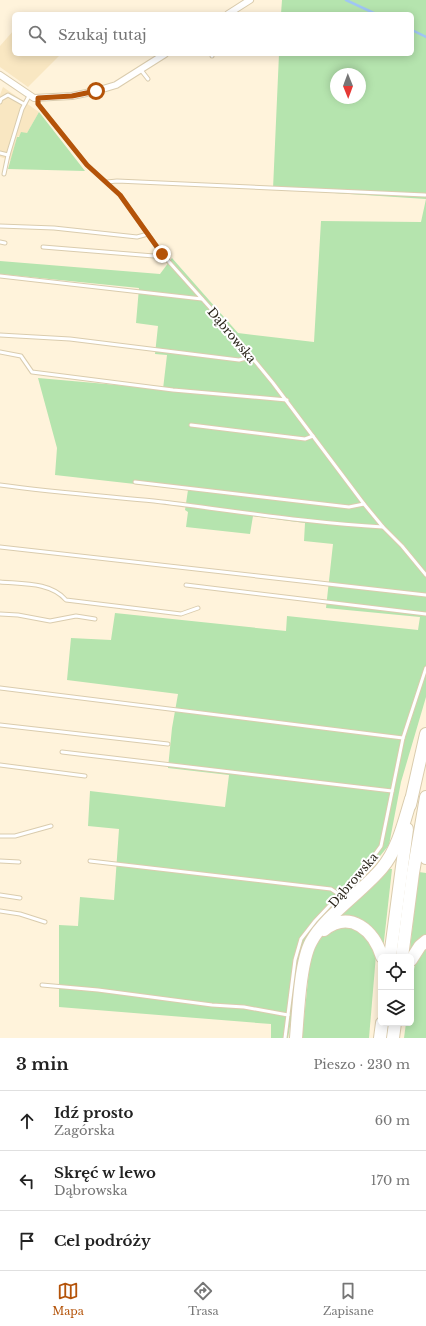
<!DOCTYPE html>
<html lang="pl">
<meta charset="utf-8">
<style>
body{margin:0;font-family:"Libre Baskerville",serif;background:#f6f6f6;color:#222}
.controls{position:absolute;right:12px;bottom:12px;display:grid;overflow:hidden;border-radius:6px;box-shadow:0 2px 10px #0003}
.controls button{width:36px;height:36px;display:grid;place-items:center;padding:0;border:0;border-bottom:1px solid #e0e0e0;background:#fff;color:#222;font:20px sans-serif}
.compass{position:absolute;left:330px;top:68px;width:36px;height:36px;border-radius:50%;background:#fff;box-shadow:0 2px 10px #0003;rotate:179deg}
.stop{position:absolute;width:12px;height:12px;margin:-9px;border:3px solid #b45309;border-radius:50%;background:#fff}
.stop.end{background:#b45309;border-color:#fff;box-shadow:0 1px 4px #0008}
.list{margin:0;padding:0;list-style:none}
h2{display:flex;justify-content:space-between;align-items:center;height:52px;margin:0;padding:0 16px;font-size:17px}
h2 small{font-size:13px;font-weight:400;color:#767676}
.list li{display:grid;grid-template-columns:26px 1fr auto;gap:12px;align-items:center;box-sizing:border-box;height:60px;padding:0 16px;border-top:1px solid #e0e0e0}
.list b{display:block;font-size:15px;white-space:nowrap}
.list p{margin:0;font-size:13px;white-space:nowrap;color:#767676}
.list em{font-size:13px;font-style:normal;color:#767676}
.icon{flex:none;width:22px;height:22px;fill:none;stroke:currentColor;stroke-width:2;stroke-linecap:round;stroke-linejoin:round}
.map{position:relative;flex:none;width:426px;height:1038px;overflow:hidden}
.search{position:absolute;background:#fff;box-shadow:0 2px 10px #0003;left:12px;right:12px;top:12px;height:44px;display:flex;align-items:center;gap:10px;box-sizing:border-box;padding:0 14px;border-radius:6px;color:#767676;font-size:15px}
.sheet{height:232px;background:#fff}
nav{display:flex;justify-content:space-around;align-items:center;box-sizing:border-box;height:56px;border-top:1px solid #e0e0e0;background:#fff;font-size:11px;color:#767676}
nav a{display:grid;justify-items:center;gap:2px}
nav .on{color:#b45309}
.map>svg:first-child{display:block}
</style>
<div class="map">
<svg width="426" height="1038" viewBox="0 0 426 1038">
<rect width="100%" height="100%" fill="#fff3db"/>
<g fill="#f9e7c2">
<path d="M14 30V54H61L28 87 0 67V46Z"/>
<path d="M3 87 39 112 27 133 17 137 11 160 0 157V95Z"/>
</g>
<g fill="#b5e4ae" fill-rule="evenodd">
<path d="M282 0H426V697L401 782 389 845 343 901 305 940 288 1038H271V1024L59 1007V925L78 926 80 897 114 900 119 829 88 826 90 791 225 807 229 775 168 768 172 728 178 694 67 680 71 638 111 640 115 613 286 631 287 616 418 630 420 617 326 608 333 544 304 541 305 523 253 516 250 534 186 527 188 512 185 510 188 490 55 475 57 448 38 378 163 389 167 355 155 354 158 326 136 323 139 288 0 274V261L160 274 172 258 238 333 314 342 321 221 421 222 426 199 273 189 279 54H412V14H281ZM336 74H360V98H336Z"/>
<path d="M39 112 85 171 8 169 17 137H19L21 132 27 133Z"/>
<path d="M385 869H392L383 950 379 937 336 919Z"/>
<path d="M419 872 426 873V937L409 957Z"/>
<path d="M338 927H352L366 935 376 955 369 1038H302L310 961C315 945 321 933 338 927Z"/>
<path d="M426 945V1038H404L406 1023H411L412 979 417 955Z"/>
</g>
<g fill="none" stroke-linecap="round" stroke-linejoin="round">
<g stroke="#a0c6f4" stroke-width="2.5">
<path d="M346 0 376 14"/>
<path d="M412 30 426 37"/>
</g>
<g stroke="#daccae" stroke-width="5">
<g id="service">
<path d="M212 56V54"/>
<path d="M141 70 148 79"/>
<path d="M38 98V104L87 165 120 195 162 254 222 321 273 383 364 504 383 527 402 546 426 575"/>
<path d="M0 102 1 99 8 95 24 104"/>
<path d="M0 153 8 155 22 109 29 96"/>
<path d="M4 174 8 155"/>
<path d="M107 182 117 181 425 195"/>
<path d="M0 226 54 228 137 237 148 234"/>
<path d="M0 242 5 243"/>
<path d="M43 247 154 256 162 254"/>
<path d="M0 276 202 299"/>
<path d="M0 335 70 339 239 360 250 357"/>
<path d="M0 352 21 356 32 372 173 390 287 400"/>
<path d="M191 425 305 439 313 436"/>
<path d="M135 482 349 507 364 504"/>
<path d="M0 485C51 492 103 496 154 501 230 510 306 523 383 527"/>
<path d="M0 547 426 595"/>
<path d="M0 582C22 584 51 582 66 600L181 614 198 608"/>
<path d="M186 585 426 614"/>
<path d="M0 614 18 615 50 621 76 616 95 619"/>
<path d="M0 688 403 738"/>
<path d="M0 725 168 744"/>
<path d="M62 752 392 791"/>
<path d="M0 765 85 776"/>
<path d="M0 836H15L51 826"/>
<path d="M0 861 19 862"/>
<path d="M90 861 331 889 340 895"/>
<path d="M0 895 20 898"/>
<path d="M0 911 20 914 45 922"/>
<path d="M42 985 98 990 212 1005 244 1007 288 1015"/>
<path d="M285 1038 295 960 301 939 315 921 365 868 381 846 403 738 426 668"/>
</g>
</g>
<g stroke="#daccae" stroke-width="8">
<g id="minor">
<path d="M228 14 250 0"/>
<path d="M0 75 34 98 72 96 96 91 116 85 165 54"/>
</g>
</g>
<g stroke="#daccae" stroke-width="14">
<g id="motorway">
<path d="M410 805 426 734"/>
<path d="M424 837 426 858"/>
<path d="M324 930C351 909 374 931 382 957"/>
<path d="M390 957 407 829"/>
<path d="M402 957 413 873 426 797"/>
<path d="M411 960 420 946 426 941"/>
<path d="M296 1038C298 1014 300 962 311 942 325 916 362 892 382 868 398 849 404 822 411 799"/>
<path d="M380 1038 382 1023"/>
<path d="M393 1038 395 1023"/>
</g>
</g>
<use href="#service" stroke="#fff" stroke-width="3"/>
<use href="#minor" stroke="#fff" stroke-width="6"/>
<use href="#motorway" stroke="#fff" stroke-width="12"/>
</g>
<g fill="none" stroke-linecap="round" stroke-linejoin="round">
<path stroke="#b45309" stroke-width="5" d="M96 91 72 96 38 98V104L87 165 120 195 162 254"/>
</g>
<g text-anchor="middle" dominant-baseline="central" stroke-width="4" stroke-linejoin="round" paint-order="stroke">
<g font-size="12" fill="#2b261b" stroke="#fff">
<text transform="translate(232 335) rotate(50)">Dąbrowska</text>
<text transform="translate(353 880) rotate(-49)">Dąbrowska</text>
</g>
</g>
</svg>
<div class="controls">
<button><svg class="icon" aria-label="locate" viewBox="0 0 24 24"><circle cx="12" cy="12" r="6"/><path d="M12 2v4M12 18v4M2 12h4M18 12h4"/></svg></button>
<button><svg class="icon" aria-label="layers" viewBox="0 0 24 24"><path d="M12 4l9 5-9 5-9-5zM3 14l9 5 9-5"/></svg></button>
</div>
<svg class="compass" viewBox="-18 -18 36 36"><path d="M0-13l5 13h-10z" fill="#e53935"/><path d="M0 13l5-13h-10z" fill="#767676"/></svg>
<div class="stop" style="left:96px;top:91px"></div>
<div class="stop end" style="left:162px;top:254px"></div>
<div class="search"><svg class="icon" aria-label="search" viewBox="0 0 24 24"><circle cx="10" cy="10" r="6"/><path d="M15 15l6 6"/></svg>Szukaj tutaj</div>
</div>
<section class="sheet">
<h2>3 min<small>Pieszo · 230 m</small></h2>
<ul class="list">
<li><svg class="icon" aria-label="ahead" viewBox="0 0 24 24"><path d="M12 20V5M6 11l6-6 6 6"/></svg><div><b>Idź prosto</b><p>Zagórska</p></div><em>60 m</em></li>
<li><svg class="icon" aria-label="left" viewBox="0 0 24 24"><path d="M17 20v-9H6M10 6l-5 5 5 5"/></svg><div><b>Skręć w lewo</b><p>Dąbrowska</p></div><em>170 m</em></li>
<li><svg class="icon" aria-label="arrive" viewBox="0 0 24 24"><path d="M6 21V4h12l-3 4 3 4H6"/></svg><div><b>Cel podróży</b></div></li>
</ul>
</section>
<nav>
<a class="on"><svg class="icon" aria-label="map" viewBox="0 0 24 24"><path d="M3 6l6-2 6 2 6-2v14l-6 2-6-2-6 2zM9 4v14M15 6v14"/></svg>Mapa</a>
<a><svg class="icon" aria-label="directions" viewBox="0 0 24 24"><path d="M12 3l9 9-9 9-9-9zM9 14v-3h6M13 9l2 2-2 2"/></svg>Trasa</a>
<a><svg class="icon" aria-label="saved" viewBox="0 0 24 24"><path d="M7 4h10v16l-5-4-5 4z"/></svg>Zapisane</a>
</nav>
